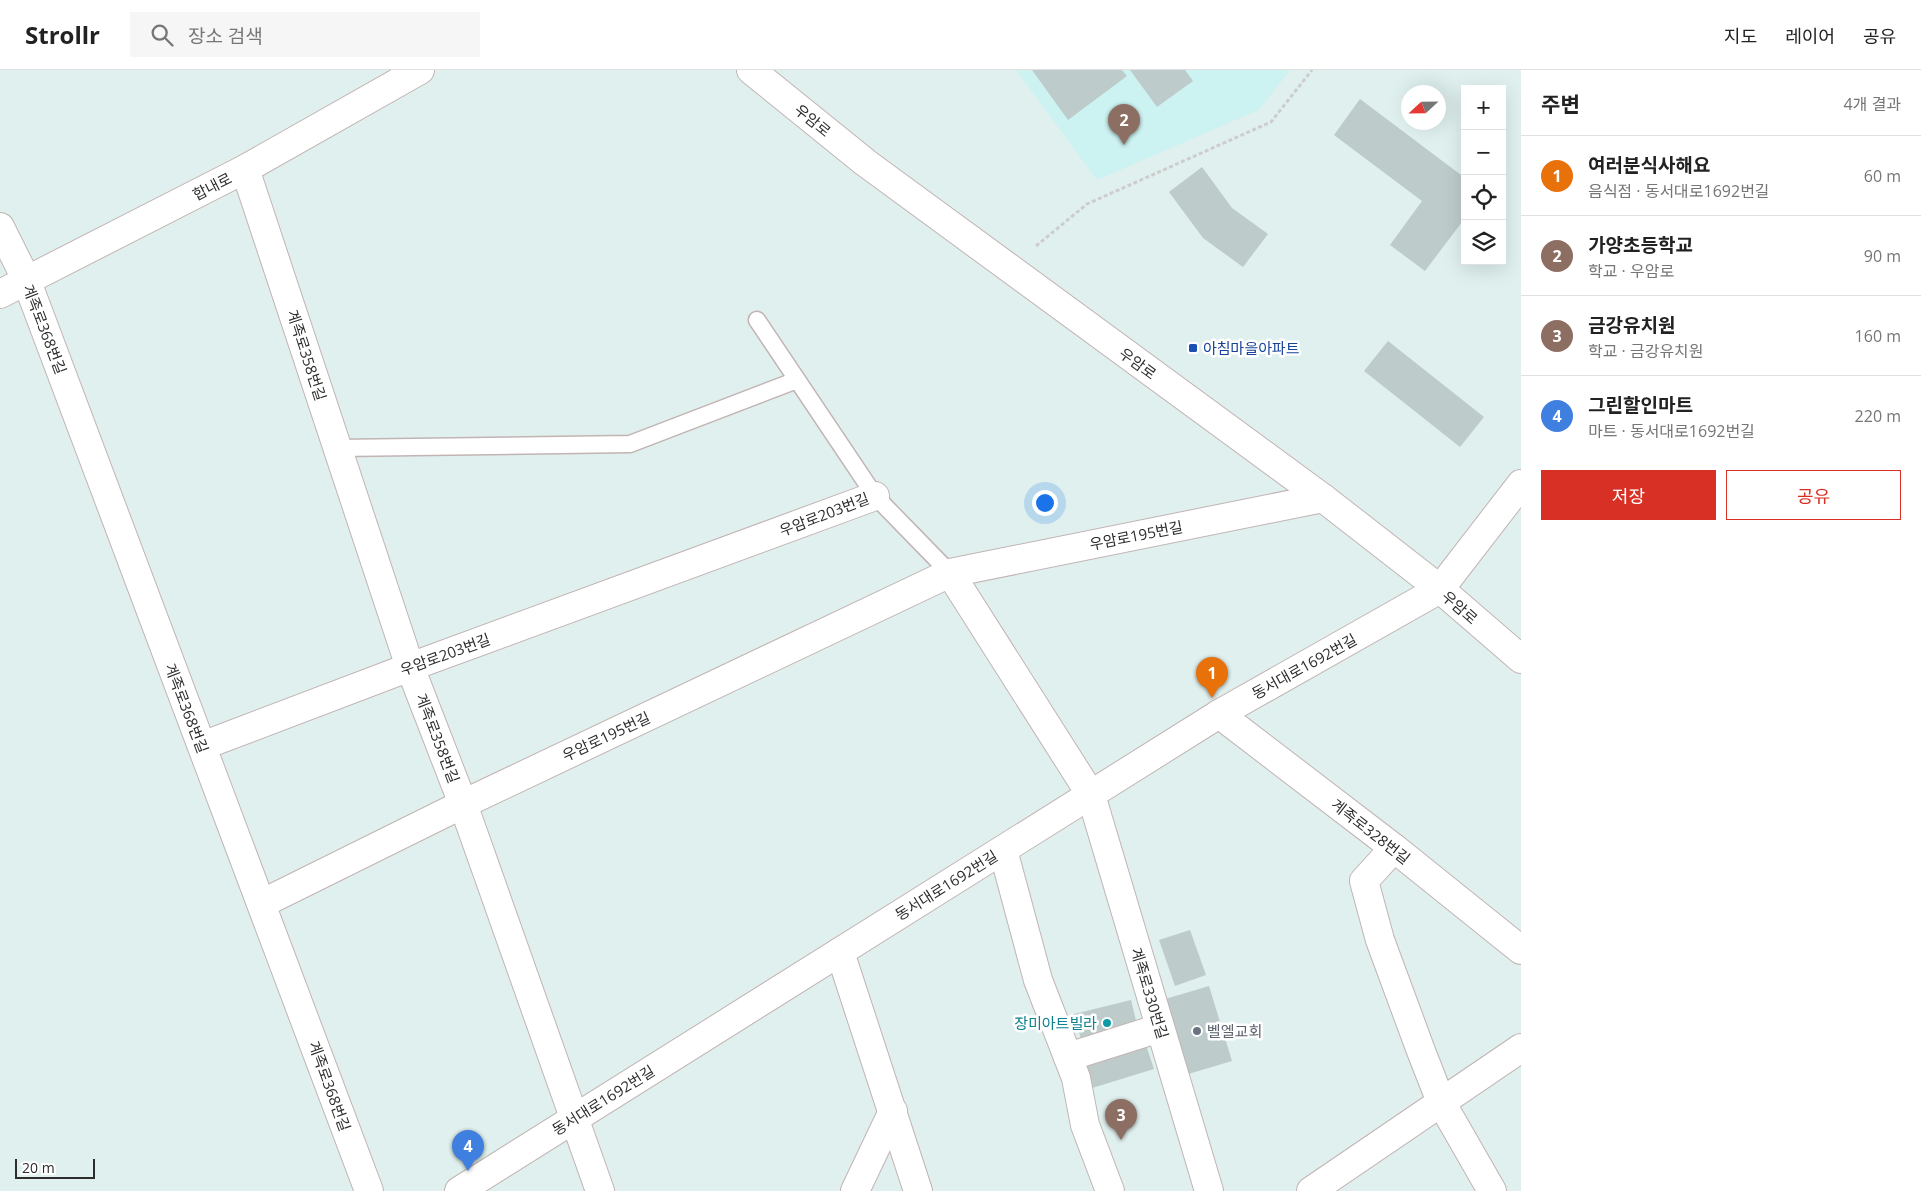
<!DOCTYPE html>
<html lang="ko">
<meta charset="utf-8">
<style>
body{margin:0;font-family:"Open Sans","Noto Sans KR",sans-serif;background:#f6f6f6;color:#222}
.controls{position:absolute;right:15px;top:15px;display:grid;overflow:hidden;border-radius:0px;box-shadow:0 5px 20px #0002}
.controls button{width:45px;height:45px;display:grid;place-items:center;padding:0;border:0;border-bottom:1px solid #e0e0e0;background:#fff;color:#222;font:25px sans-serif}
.compass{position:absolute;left:1401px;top:15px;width:45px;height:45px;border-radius:50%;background:#fff;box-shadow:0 5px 20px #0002;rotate:248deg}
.scale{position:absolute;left:15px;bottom:12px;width:80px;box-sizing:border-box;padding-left:5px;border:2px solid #2d2d2d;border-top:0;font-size:14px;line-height:18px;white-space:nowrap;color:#2d2d2d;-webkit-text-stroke:4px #fff;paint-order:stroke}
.you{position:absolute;left:1044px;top:432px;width:18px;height:18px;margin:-12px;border:4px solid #fff;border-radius:50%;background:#1a73e8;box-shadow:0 0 0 8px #1a73e833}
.badge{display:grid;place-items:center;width:32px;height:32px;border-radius:50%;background:#d93025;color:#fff;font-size:16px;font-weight:700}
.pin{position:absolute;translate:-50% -41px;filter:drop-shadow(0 1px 2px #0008)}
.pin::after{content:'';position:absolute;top:26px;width:18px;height:15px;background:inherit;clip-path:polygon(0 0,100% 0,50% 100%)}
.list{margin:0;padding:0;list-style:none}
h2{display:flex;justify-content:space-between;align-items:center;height:65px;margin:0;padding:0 20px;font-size:21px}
h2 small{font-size:16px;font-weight:400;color:#767676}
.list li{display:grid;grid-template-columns:32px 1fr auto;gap:15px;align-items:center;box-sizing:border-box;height:80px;padding:0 20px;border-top:1px solid #e0e0e0}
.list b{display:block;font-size:19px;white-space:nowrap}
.list p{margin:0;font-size:16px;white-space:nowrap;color:#767676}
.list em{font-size:16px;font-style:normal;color:#767676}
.actions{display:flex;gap:10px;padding:15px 20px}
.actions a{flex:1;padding:11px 0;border:1px solid #d93025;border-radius:0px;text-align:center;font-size:18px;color:#d93025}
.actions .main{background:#d93025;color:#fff}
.icon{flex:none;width:28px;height:28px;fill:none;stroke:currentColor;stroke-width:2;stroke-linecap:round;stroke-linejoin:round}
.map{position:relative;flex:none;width:1521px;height:1121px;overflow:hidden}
header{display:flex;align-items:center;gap:30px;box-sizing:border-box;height:70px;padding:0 25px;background:#fff;border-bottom:1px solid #e0e0e0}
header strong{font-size:24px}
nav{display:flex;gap:28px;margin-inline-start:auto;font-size:18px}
.search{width:350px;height:45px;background:#f6f6f6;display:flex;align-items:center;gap:12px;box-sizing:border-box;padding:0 18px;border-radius:0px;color:#767676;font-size:19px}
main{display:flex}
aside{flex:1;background:#fff}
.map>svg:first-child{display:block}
</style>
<header>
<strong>Strollr</strong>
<div class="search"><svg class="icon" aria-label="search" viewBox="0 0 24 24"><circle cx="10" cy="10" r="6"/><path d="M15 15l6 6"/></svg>장소 검색</div>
<nav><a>지도</a><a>레이어</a><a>공유</a></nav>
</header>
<main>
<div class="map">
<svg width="1521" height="1121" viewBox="0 0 1521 1121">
<rect width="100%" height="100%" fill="#dff0ee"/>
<path fill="#cdf2f2" d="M1016 0H1290L1259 40 1097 110Z"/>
<g fill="#becbcb">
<path d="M1032 0H1122L1127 6 1068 50Z"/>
<path d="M1130 0H1185L1193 11 1157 37Z"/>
<path d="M1360 29 1465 108V148L1425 201 1390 175 1422 131 1334 65Z"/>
<path d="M1202 97 1232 138 1268 164 1243 197 1203 168 1169 122Z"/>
<path d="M1388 271 1484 347 1460 377 1364 301Z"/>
<path d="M1190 860 1206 905 1175 916 1159 870Z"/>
<path d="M1209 916 1232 991 1185 1005 1162 930Z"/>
<path d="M1131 930 1138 959 1082 973 1074 944Z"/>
<path d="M1144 969 1154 999 1089 1019 1080 989Z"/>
</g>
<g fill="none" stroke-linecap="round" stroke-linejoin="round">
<g stroke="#c2b4b3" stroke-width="19">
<g id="service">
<path d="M757 250 875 426 950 503"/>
<path d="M338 378 630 374 797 310"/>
</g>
</g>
<g stroke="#c2b4b3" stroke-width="30">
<g id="minor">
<path d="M245 99 410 597 463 734 600 1121"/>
<path d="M0 157 26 209C140 513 257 816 369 1121"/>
<path d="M950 503 1091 725 1209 1121"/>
<path d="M1219 644 1394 778 1521 880"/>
<path d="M202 676 410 597 875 426"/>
<path d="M1394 778 1364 811 1380 870 1421 981 1441 1032 1492 1121"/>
<path d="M1003 780 1038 910 1076 1008 1085 1055 1110 1121"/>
<path d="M263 833 463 734 950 503 1323 428"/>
<path d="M840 882 918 1121"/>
<path d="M1068 987 1160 958"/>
<path d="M459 1121 1219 644 1440 519 1521 414"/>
<path d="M855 1121 893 1041"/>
<path d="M1311 1121 1521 978"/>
</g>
</g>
<g stroke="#c2b4b3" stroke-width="30">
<path id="tertiary" d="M0 224 245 99 420 0"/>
</g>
<g stroke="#c2b4b3" stroke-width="30">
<path id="secondary" d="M751 0 866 93 1323 428 1440 519 1521 589"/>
</g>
<path stroke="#cdcdcd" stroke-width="3" stroke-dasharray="4 2.5" stroke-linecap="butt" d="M1036 176 1087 134 1271 52 1312 0"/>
<use href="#service" stroke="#fff" stroke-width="16"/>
<use href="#minor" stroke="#fff" stroke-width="28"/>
<use href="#tertiary" stroke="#fff" stroke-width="28"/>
<use href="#secondary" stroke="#fff" stroke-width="28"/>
</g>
<rect fill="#1a4fb4" stroke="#fff" stroke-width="2" x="1188" y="273" width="10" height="10" rx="2.5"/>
<circle fill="#0f9aa8" stroke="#fff" stroke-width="2" cx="1107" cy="953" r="5"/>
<circle fill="#6b7280" stroke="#fff" stroke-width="2" cx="1197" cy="961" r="5"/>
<g text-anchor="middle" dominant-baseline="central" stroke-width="5" stroke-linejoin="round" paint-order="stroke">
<g font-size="15" fill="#2d2d2d" stroke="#fff">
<text transform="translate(813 50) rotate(39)">우암로</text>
<text transform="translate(212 116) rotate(-27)">합내로</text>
<text transform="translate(45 259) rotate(69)">계족로368번길</text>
<text transform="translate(307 285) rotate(72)">계족로358번길</text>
<text transform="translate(1138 293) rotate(36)">우암로</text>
<text transform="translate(824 444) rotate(-21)">우암로203번길</text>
<text transform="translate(1136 465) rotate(-11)">우암로195번길</text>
<text transform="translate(1460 537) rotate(41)">우암로</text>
<text transform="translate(445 584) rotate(-20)">우암로203번길</text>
<text transform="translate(1304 596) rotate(-29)">동서대로1692번길</text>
<text transform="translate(187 638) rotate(69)">계족로368번길</text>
<text transform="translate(606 666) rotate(-25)">우암로195번길</text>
<text transform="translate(438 668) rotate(69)">계족로358번길</text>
<text transform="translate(1371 761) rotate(38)">계족로328번길</text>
<text transform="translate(946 815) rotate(-32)">동서대로1692번길</text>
<text transform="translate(1150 923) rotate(73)">계족로330번길</text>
<text transform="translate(330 1016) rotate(70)">계족로368번길</text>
<text transform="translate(603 1030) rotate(-32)">동서대로1692번길</text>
</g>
<g font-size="15" fill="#164399" stroke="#fff" text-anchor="start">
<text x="1203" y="278">아침마을아파트</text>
</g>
<g font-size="15" fill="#0d838f" stroke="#fff" text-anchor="end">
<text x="1097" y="953">장미아트빌라</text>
</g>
<g font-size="15" fill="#5b616d" stroke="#fff" text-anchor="start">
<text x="1207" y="961">벨엘교회</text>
</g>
</g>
</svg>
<div class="controls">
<button>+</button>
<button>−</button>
<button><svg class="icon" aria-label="locate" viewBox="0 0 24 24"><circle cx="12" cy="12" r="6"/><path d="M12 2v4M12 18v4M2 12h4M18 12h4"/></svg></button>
<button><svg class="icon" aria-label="layers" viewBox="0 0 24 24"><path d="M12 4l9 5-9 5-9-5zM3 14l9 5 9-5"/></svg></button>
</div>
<svg class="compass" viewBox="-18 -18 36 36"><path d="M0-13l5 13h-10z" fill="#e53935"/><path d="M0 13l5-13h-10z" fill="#767676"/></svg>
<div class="scale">20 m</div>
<div class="you"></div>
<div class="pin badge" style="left:1212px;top:628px;background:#e8710a">1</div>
<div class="pin badge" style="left:1124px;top:75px;background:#8d6e63">2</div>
<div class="pin badge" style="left:1121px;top:1070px;background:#8d6e63">3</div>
<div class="pin badge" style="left:468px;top:1101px;background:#3f7fe0">4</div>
</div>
<aside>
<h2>주변<small>4개 결과</small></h2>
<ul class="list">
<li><span class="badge" style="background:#e8710a">1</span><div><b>여러분식사해요</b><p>음식점 · 동서대로1692번길</p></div><em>60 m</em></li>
<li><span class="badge" style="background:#8d6e63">2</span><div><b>가양초등학교</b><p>학교 · 우암로</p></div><em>90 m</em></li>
<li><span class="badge" style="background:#8d6e63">3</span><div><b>금강유치원</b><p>학교 · 금강유치원</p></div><em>160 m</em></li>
<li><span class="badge" style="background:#3f7fe0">4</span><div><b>그린할인마트</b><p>마트 · 동서대로1692번길</p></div><em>220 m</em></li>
</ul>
<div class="actions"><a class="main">저장</a><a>공유</a></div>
</aside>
</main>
